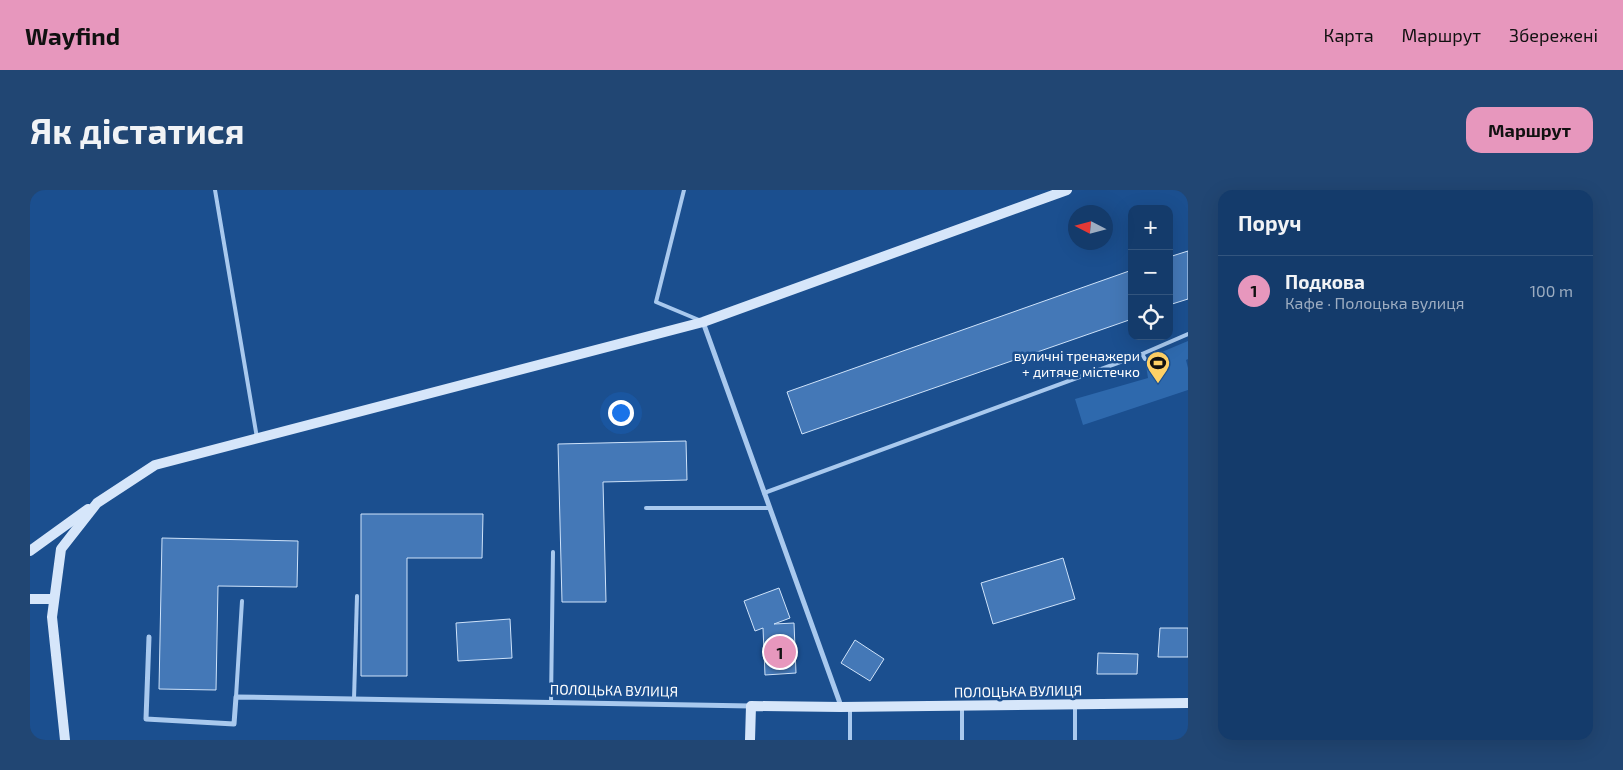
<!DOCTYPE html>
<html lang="uk">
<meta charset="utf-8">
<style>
body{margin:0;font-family:"Exo 2",sans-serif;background:#214673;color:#f1f3f6}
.controls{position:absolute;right:15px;top:15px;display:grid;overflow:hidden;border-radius:10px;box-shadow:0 5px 20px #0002}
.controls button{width:45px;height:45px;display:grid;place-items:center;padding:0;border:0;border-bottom:1px solid #33557e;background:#143b6b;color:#f1f3f6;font:25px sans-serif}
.compass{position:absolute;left:1038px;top:15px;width:45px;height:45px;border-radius:50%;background:#143b6b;box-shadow:0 5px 20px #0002;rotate:276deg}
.you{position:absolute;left:590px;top:222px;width:18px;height:18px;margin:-12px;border:4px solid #fff;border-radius:50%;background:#1a73e8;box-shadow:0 0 0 8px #1a73e833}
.badge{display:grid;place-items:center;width:32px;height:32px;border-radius:50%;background:#e797bd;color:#111;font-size:16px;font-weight:700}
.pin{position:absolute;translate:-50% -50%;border:2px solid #fff;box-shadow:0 1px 5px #0006}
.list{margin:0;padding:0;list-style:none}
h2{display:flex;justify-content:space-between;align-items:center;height:65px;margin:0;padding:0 20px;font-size:21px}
h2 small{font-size:16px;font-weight:400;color:#9dadc1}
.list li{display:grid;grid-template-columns:32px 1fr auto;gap:15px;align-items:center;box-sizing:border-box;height:70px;padding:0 20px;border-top:1px solid #33557e}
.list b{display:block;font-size:19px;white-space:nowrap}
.list p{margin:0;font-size:16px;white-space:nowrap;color:#9dadc1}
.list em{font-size:16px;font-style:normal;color:#9dadc1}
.icon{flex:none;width:28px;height:28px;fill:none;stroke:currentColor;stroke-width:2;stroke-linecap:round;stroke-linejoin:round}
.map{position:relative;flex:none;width:1158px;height:550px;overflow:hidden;border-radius:15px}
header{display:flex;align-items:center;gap:30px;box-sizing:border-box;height:70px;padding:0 25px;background:#e797bd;color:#111}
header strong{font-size:24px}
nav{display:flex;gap:28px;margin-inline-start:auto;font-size:18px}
.intro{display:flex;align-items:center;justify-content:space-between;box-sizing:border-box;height:120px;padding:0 30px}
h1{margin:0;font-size:35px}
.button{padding:12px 22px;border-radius:15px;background:#e797bd;color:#111;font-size:18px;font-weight:700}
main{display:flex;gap:30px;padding:0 30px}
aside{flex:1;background:#143b6b;border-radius:15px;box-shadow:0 5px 20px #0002}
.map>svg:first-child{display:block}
</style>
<header>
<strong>Wayfind</strong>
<nav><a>Карта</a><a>Маршрут</a><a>Збережені</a></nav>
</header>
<div class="intro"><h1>Як дістатися</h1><a class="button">Маршрут</a></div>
<main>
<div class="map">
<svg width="1158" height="550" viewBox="0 0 1158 550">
<rect width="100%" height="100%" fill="#1b4f8f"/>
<path fill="#2e69ad" d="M1158 151V169L1156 170 1158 178V200L1053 235 1045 209 1118 188 1115 169Z"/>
<g fill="#4478b7" stroke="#cfe3fa">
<path d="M1158 61V109L1139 115V67Z"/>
<path d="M1102 80V129L772 244 757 202Z"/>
<path d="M656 251 657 290 573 292 576 412H532L528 254Z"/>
<path d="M331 324H453L452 368H377V486H331Z"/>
<path d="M132 348 268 351 267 397 188 396 186 500 129 499Z"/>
<path d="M1033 368 1045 409 963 434 951 393Z"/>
<path d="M749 398 760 428 744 434 764 433 766 483 735 485 733 438 725 441 714 411Z"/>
<path d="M480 429 482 468 428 471 426 433Z"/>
<path d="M1130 438H1158V467H1128Z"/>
<path d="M825 450 854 469 840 491 811 473Z"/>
<path d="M1068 463 1108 464 1107 484H1067Z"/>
</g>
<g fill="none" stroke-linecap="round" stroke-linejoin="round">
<g stroke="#a9c9ee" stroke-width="4">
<path d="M185 0 227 248"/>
<path d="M654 0 626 112 669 130"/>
<path d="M1112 164 1158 144"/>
<path d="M734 303 1112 164 1115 169"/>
<path d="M616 318H739"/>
<path d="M206 507 212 411"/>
<path d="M324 509 327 406"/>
<path d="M521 512 523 362"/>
<path d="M820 550V517"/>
<path d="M932 550V517"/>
<path d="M1045 550V515"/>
</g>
<g stroke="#a9c9ee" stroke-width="5">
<path d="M673 132 811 516"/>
<path d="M119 447 116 529 204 534 206 507 721 516"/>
</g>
<g stroke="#d6e6fa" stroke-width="10">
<path d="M0 361 58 319"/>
<path d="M0 409H24"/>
<path d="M35 550 22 427 31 359 67 313 125 275 673 132 1037 0"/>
<path d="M720 550 721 516 811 517 1158 513"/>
</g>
</g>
<defs>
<g id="stadium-pin" transform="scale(1.25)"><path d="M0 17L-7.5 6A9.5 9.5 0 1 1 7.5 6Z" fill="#ffd166" stroke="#1b4f8f"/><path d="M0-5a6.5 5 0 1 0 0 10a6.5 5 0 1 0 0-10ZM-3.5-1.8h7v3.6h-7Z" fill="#111"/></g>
</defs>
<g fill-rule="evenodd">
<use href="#stadium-pin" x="1128" y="173"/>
</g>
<g text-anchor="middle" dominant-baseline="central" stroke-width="5" stroke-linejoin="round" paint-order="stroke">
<g font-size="14" fill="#fff" stroke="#1b4f8f" text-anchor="end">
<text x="1110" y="165">вуличні тренажери<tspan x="1110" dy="16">+ дитяче містечко</tspan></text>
</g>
<g font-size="14" fill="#fff" stroke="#1b4f8f">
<text transform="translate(584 500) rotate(1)">ПОЛОЦЬКА ВУЛИЦЯ</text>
<text transform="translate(988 501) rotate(-1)">ПОЛОЦЬКА ВУЛИЦЯ</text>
</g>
</g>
</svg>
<div class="controls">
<button>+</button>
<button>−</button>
<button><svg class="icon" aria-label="locate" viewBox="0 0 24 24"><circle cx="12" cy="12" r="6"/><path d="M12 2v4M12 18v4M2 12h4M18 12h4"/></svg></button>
</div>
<svg class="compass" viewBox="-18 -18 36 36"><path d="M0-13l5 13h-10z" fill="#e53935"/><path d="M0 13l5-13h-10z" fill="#9dadc1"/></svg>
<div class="you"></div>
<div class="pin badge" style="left:750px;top:462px">1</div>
</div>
<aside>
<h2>Поруч<small></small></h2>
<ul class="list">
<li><span class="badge">1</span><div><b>Подкова</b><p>Кафе · Полоцька вулиця</p></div><em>100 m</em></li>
</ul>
</aside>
</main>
